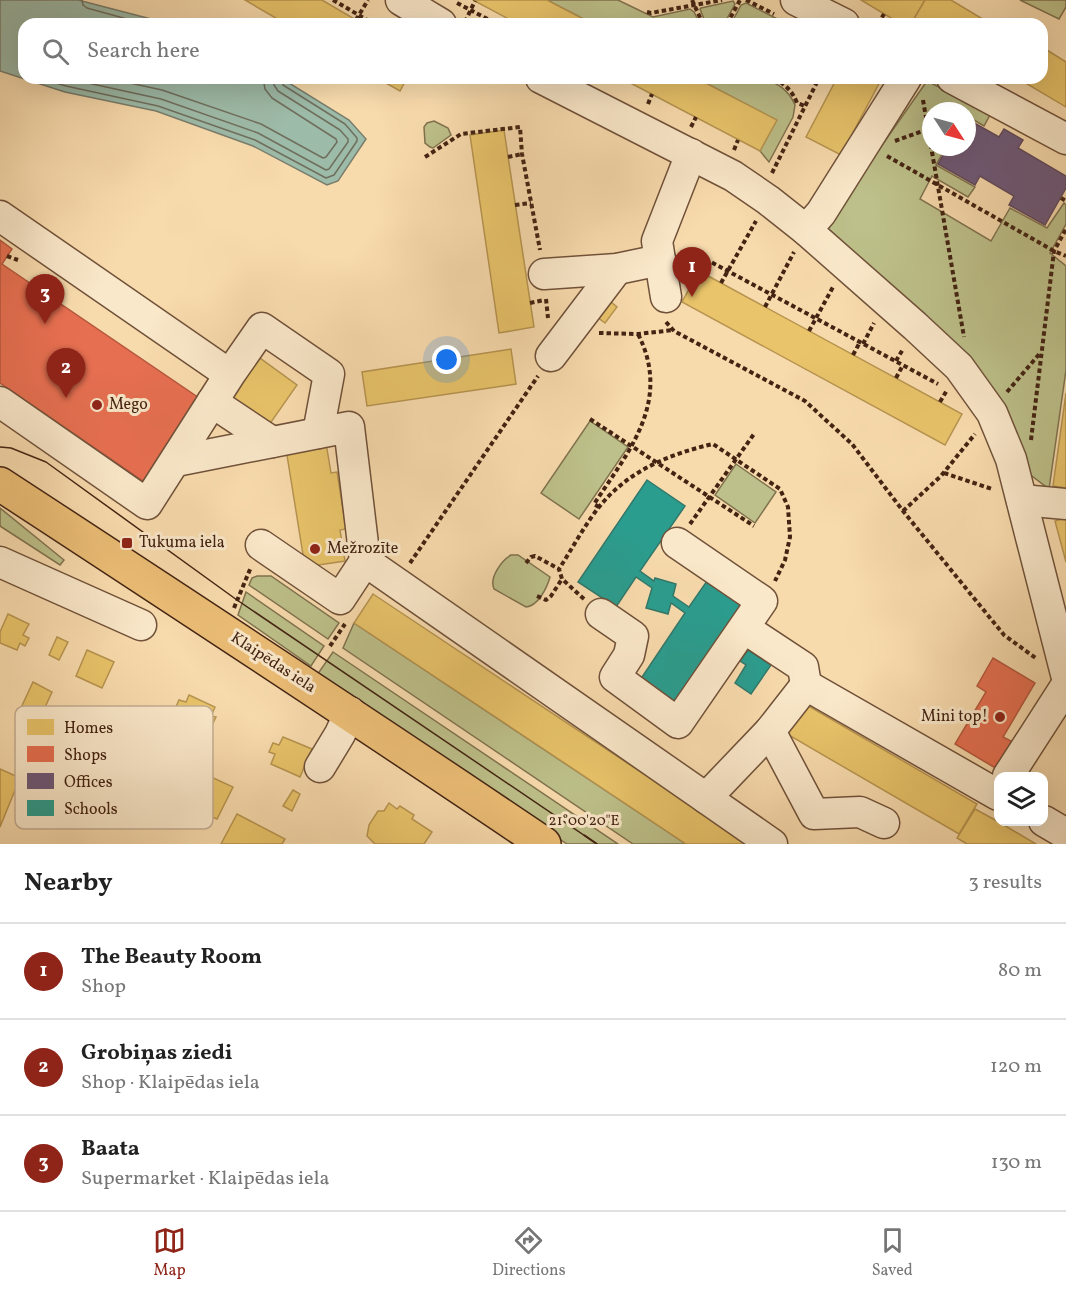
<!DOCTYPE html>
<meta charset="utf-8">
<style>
body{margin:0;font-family:Vollkorn,serif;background:#f6f6f6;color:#222}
.controls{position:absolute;right:18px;bottom:18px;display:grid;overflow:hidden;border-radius:12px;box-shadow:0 6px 24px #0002}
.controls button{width:54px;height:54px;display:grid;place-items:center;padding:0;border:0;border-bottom:2px solid #e0e0e0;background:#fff;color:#222;font:30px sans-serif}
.compass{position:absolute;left:922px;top:102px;width:54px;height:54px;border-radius:50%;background:#fff;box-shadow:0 6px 24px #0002;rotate:126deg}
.you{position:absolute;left:447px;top:360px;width:21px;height:21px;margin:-15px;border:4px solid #fff;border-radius:50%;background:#1a73e8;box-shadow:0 0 0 9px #1a73e833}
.badge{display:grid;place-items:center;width:39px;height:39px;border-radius:50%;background:#8f2418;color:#fff;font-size:20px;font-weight:700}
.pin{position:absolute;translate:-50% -50px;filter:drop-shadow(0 2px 3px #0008)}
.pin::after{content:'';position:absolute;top:32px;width:21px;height:18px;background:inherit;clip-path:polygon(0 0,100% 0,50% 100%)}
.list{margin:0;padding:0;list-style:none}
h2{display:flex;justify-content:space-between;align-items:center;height:78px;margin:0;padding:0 24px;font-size:26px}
h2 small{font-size:20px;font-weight:400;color:#767676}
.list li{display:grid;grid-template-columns:39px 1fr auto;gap:18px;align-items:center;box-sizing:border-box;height:96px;padding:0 24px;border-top:2px solid #e0e0e0}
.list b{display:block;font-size:22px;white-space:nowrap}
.list p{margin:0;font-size:20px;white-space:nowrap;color:#767676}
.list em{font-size:20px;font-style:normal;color:#767676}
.icon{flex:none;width:33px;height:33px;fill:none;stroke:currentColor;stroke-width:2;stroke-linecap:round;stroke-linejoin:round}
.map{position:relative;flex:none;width:1066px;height:844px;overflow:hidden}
.search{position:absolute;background:#fff;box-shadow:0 6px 24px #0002;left:18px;right:18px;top:18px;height:66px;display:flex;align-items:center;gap:15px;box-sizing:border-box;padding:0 21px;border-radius:18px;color:#767676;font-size:22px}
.sheet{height:366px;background:#fff}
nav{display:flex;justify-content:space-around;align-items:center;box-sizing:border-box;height:84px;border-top:2px solid #e0e0e0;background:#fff;font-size:16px;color:#767676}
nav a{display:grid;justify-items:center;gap:3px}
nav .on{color:#8f2418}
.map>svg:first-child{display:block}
</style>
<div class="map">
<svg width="1066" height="844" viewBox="0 0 1066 844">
<rect width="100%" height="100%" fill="#f8dbad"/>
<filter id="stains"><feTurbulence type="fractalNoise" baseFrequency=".00333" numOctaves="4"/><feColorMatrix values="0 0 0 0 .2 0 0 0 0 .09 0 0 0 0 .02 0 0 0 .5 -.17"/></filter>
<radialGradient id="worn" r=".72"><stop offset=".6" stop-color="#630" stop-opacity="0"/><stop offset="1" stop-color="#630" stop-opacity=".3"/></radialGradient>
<g fill="#bdc08a" stroke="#80724e" stroke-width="1.5">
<path d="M547 0H618L653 17 690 9 694 12 700 24H593Z"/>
<path d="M1020 0H1066V7L1059 19Z"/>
<path d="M733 1 735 4 724 24H706L700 9 701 8Z"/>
<path d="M746 3 787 24H731L741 5Z"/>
<path d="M696 78C731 78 779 67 795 105L793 117 769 162 760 151 776 120Z"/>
<path d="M927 81 991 113 984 126 967 116V111H931V147H946L936 165 975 187 968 197 932 176 920 199 991 241 1010 208 1047 228 1064 203 1066 205V224L1050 253 1066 266V370L1049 489 1019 466 1004 415 824 228Z"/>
<path d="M434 121 448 128 451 135 433 148 430 147 425 143 424 127 427 123Z"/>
<path d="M590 421 628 447 579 519 541 493Z"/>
<path d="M736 464 776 492 755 523 715 495Z"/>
<path d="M0 508 64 560 60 565 0 526Z"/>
<path d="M511 555H518L550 577C547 588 538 606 526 607L494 589C489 578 501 561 511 555Z"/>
<path d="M257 576H271L339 623 328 639 249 585 252 578Z"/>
<path d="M246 592 324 646 311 666 238 615Z"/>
<path d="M354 623 686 844H633L343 648Z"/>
<path d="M333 652 618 844H567L317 675Z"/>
</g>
<path fill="#9dbba9" stroke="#797e6d" stroke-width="1.5" d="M0 0H78L151 19 161 24H24V78H281L349 120 366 139 338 181 327 185 253 146 156 111 65 92 0 71Z"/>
<g fill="#e9c46a" stroke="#b79450" stroke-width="1.5">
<path d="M245 0H322L363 24H286Z"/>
<path d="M473 0H547L593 24H518Z"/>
<path d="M861 0H925L911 24H901Z"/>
<path d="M925 0H951L991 24H914L912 22Z"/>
<path d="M1042 47 1066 62V107L1017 78H1042Z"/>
<path d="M377 78H407L400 91Z"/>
<path d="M621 78H696L777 120 760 151Z"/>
<path d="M837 78H882L841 155 806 137Z"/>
<path d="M504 130 534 327 499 333 470 135Z"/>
<path d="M699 271 962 414 945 445 682 302Z"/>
<path d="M602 295 617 307 605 323 589 311Z"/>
<path d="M511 349 516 384 367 406 362 372Z"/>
<path d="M253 353 297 385 269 425 224 393Z"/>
<path d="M1066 393V488L1053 486Z"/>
<path d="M326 443 331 473 337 472 346 529 340 530 345 561 305 567 286 449Z"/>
<path d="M1066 518V562L1055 521Z"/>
<path d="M373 594 749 844H686L536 744 354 623Z"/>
<path d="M8 614 29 624 23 635 29 638 25 646 20 643 17 650 0 643V632Z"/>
<path d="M57 637 68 642 59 660 49 655Z"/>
<path d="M87 650 114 662 102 688 76 676Z"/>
<path d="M33 682 52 692 39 720 19 712Z"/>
<path d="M189 695 215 707 211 716 216 717 212 725 208 723 203 733 178 721 182 712 175 709 179 700 186 702Z"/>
<path d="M805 704 977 804 959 834 787 734Z"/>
<path d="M283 737 312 749 300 777 271 764 275 754 269 752 273 743 279 745Z"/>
<path d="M0 769 20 778 0 827Z"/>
<path d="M209 776 233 787 217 819 212 817 207 822H203L197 818 195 813Z"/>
<path d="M293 790 300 794 292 811 283 806Z"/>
<path d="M389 803 397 809 400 806 414 815 412 819 432 832 424 844H375L367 836 369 825 378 811H384Z"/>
<path d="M975 809 997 821 1036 844H967L957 838Z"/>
<path d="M237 814 285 839 282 844H221Z"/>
</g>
<g fill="#e76f51" stroke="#b6583e" stroke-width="1.5">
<path d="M0 240 12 249 2 264 202 400 146 483 0 383Z"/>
<path d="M993 658 1035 683 1003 737 1013 742 997 769 955 744 986 692 977 686Z"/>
</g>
<path fill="#6d597a" stroke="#60495b" stroke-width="1.5" d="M967 119 999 137 1004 129 1023 140 1018 148 1066 176V188L1045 225 1009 205 1014 196 980 176 975 185 938 164 948 147H967Z"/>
<g fill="#2a9d8f" stroke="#32786a" stroke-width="1.5">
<path d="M647 480 685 506 640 571 654 581 655 578 676 584 673 596 689 607 707 581 744 606 676 708 638 683 685 613 671 603 668 614 646 608 652 588 636 577 616 607 578 582Z"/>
<path d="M748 650 771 665 751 694 735 683 746 665 740 661Z"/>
</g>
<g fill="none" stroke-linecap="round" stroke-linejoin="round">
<g stroke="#706f5e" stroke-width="1.5">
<path d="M82 0 83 5 87 8 145 24"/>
<path d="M39 78 66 86 158 106 255 140 326 178 334 175 357 141V138L345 124 283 85 280 78"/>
<path d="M65 78 161 99 258 133 326 170 329 169 348 142V139L340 130 278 91 274 85 272 78"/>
<path d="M107 78 162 90 261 124 323 158 326 157 337 142 336 139 272 98 265 89 263 78"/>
</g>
<g stroke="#705139" stroke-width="33">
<g id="minor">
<path d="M401 0 441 24"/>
<path d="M796 0 844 24"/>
<path d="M541 78 733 176 768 200 806 230 915 326 959 367 992 413 1011 459 1066 674"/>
<path d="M952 78 1066 139"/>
<path d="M0 216 223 370"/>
<path d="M806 230 821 213 906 78"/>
<path d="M660 260 666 297"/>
<path d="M544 274 617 269 660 260 657 241 691 154"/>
<path d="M551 356 617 269"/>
<path d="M0 402 147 504 230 374 262 328 329 374 318 433"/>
<path d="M212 402 272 442"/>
<path d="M176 461 349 427 365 561 340 599 261 545"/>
<path d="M1022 500 1066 504"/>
<path d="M365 561 772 844"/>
<path d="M0 562 141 625"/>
<path d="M601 614 633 636 629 655 615 677 678 723 762 601 677 543"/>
<path d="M744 628 803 667 806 685"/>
<path d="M770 731 814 814 860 812 884 823"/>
<path d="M320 767 340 734 350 712"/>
<path d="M1008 776 1066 686"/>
<path d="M706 798 770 731 806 685 998 795"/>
<path d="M1044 821 1066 834"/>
</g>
</g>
<g stroke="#432312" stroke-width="36">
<path id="major" d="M0 484C182 603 364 722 544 844"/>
</g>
<g stroke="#432312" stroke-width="4" stroke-dasharray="4.5 3" stroke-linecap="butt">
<path d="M333 0 374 24"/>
<path d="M692 0 703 24"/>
<path d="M746 0 774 14"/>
<path d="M457 3 497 24"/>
<path d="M647 12 651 13 722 0"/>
<path d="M356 20 368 0"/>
<path d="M465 22 475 1"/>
<path d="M727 24 740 0"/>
<path d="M878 24 884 14"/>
<path d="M774 78C785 85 792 90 797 103L805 106"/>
<path d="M923 100 964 337"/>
<path d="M648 104 652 94"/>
<path d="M691 127 696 117"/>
<path d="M895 141 931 128"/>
<path d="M734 150 738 140"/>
<path d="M887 156 1054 251 1066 256"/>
<path d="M425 157 461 134 520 127 522 154 540 250"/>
<path d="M508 157 522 154"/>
<path d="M772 173 819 78"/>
<path d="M1061 198 1066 201"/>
<path d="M515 205 531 203"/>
<path d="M7 256 18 260"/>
<path d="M684 257 698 255 938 384"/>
<path d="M721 283 756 221"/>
<path d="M546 299 548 318"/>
<path d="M530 303 544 300"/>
<path d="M765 307 794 252"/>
<path d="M666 322 674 331 805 401 852 444 903 511 1004 635 1037 659"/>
<path d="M809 331 833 287"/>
<path d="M599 333 638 334 674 330"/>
<path d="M863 344 874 323"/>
<path d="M853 355 860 342"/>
<path d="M896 361 903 349"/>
<path d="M896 378 903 365"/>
<path d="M1007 392 1041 352"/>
<path d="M940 402 947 390"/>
<path d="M590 419 754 526"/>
<path d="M1031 440 1054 251 1066 229"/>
<path d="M944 473 992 489"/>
<path d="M599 507 594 504C629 451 672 401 638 334"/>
<path d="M903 511 941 476 975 434"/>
<path d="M690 524 754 434"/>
<path d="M410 563 538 376"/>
<path d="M526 563 531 557 535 556 559 569"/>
<path d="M537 596 546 600 551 596 562 579"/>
<path d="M584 599 562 579 559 569C572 549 584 526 599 507 628 471 669 454 713 444L780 489 788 507 790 537 785 560 775 581"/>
<path d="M234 608 251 567"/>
<path d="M330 646 345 624"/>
</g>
<use href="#minor" stroke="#fae8ca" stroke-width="30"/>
<use href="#major" stroke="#ecbe76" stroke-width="33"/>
<path stroke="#432312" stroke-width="1.5" d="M0 447 11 448 46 462 237 600 597 844"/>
</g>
<path fill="none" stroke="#432312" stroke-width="2" d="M584 835 597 844"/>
<g fill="#8f2418" stroke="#fae8ca" stroke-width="2">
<circle cx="97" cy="405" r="6"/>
<rect x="121" y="537" width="12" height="12" rx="3"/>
<circle cx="315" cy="549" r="6"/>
<circle cx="1000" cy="717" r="6"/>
</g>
<g text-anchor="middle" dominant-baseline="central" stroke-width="6" stroke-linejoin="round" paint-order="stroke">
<g font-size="16" fill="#432312" stroke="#fae8ca" text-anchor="start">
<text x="109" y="405">Mego</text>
<text x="139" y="543">Tukuma iela</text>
<text x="327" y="549">Mežrozīte</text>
<text x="988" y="717" text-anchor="end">Mini top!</text>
</g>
<g font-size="16" fill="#432312" stroke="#fae8ca">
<text transform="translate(273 663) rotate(33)">Klaipēdas iela</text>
</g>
</g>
<rect x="15" y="706" width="198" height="123" rx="9" fill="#fae8ca" stroke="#c3ad93" stroke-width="1.5"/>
<rect x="27" y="719" width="27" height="16" fill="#e9c46a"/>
<rect x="27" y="746" width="27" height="16" fill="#e76f51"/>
<rect x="27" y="773" width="27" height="16" fill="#6d597a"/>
<rect x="27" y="800" width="27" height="16" fill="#2a9d8f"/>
<g font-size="16" fill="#432312">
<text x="64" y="733">Homes</text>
<text x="64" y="760">Shops</text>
<text x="64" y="787">Offices</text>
<text x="64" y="814">Schools</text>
</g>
<g font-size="15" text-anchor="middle" fill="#432312" stroke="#fae8ca" stroke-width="6" stroke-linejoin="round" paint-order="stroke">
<text x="584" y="825">21°00'20"E</text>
</g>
<rect width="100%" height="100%" filter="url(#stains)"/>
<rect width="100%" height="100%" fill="url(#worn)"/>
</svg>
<div class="controls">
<button><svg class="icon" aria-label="layers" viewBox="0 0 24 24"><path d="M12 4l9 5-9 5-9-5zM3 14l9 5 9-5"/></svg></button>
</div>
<svg class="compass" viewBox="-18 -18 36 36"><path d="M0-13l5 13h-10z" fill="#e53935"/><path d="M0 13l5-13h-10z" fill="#767676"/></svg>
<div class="you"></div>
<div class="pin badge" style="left:692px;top:297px">1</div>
<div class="pin badge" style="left:66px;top:398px">2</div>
<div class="pin badge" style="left:45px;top:324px">3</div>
<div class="search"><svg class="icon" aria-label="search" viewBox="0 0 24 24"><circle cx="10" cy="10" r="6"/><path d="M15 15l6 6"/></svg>Search here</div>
</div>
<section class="sheet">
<h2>Nearby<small>3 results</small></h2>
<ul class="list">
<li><span class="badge">1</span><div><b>The Beauty Room</b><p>Shop</p></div><em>80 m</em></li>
<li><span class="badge">2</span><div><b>Grobiņas ziedi</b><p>Shop · Klaipēdas iela</p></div><em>120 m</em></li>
<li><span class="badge">3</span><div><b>Baata</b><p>Supermarket · Klaipēdas iela</p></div><em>130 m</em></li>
</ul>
</section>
<nav>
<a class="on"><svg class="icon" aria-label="map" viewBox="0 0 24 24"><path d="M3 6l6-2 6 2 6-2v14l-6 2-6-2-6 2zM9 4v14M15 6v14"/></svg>Map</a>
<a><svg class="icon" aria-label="directions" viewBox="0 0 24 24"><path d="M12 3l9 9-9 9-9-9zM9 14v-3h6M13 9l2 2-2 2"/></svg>Directions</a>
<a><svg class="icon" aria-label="saved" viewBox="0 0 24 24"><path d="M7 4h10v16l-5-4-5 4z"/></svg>Saved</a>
</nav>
